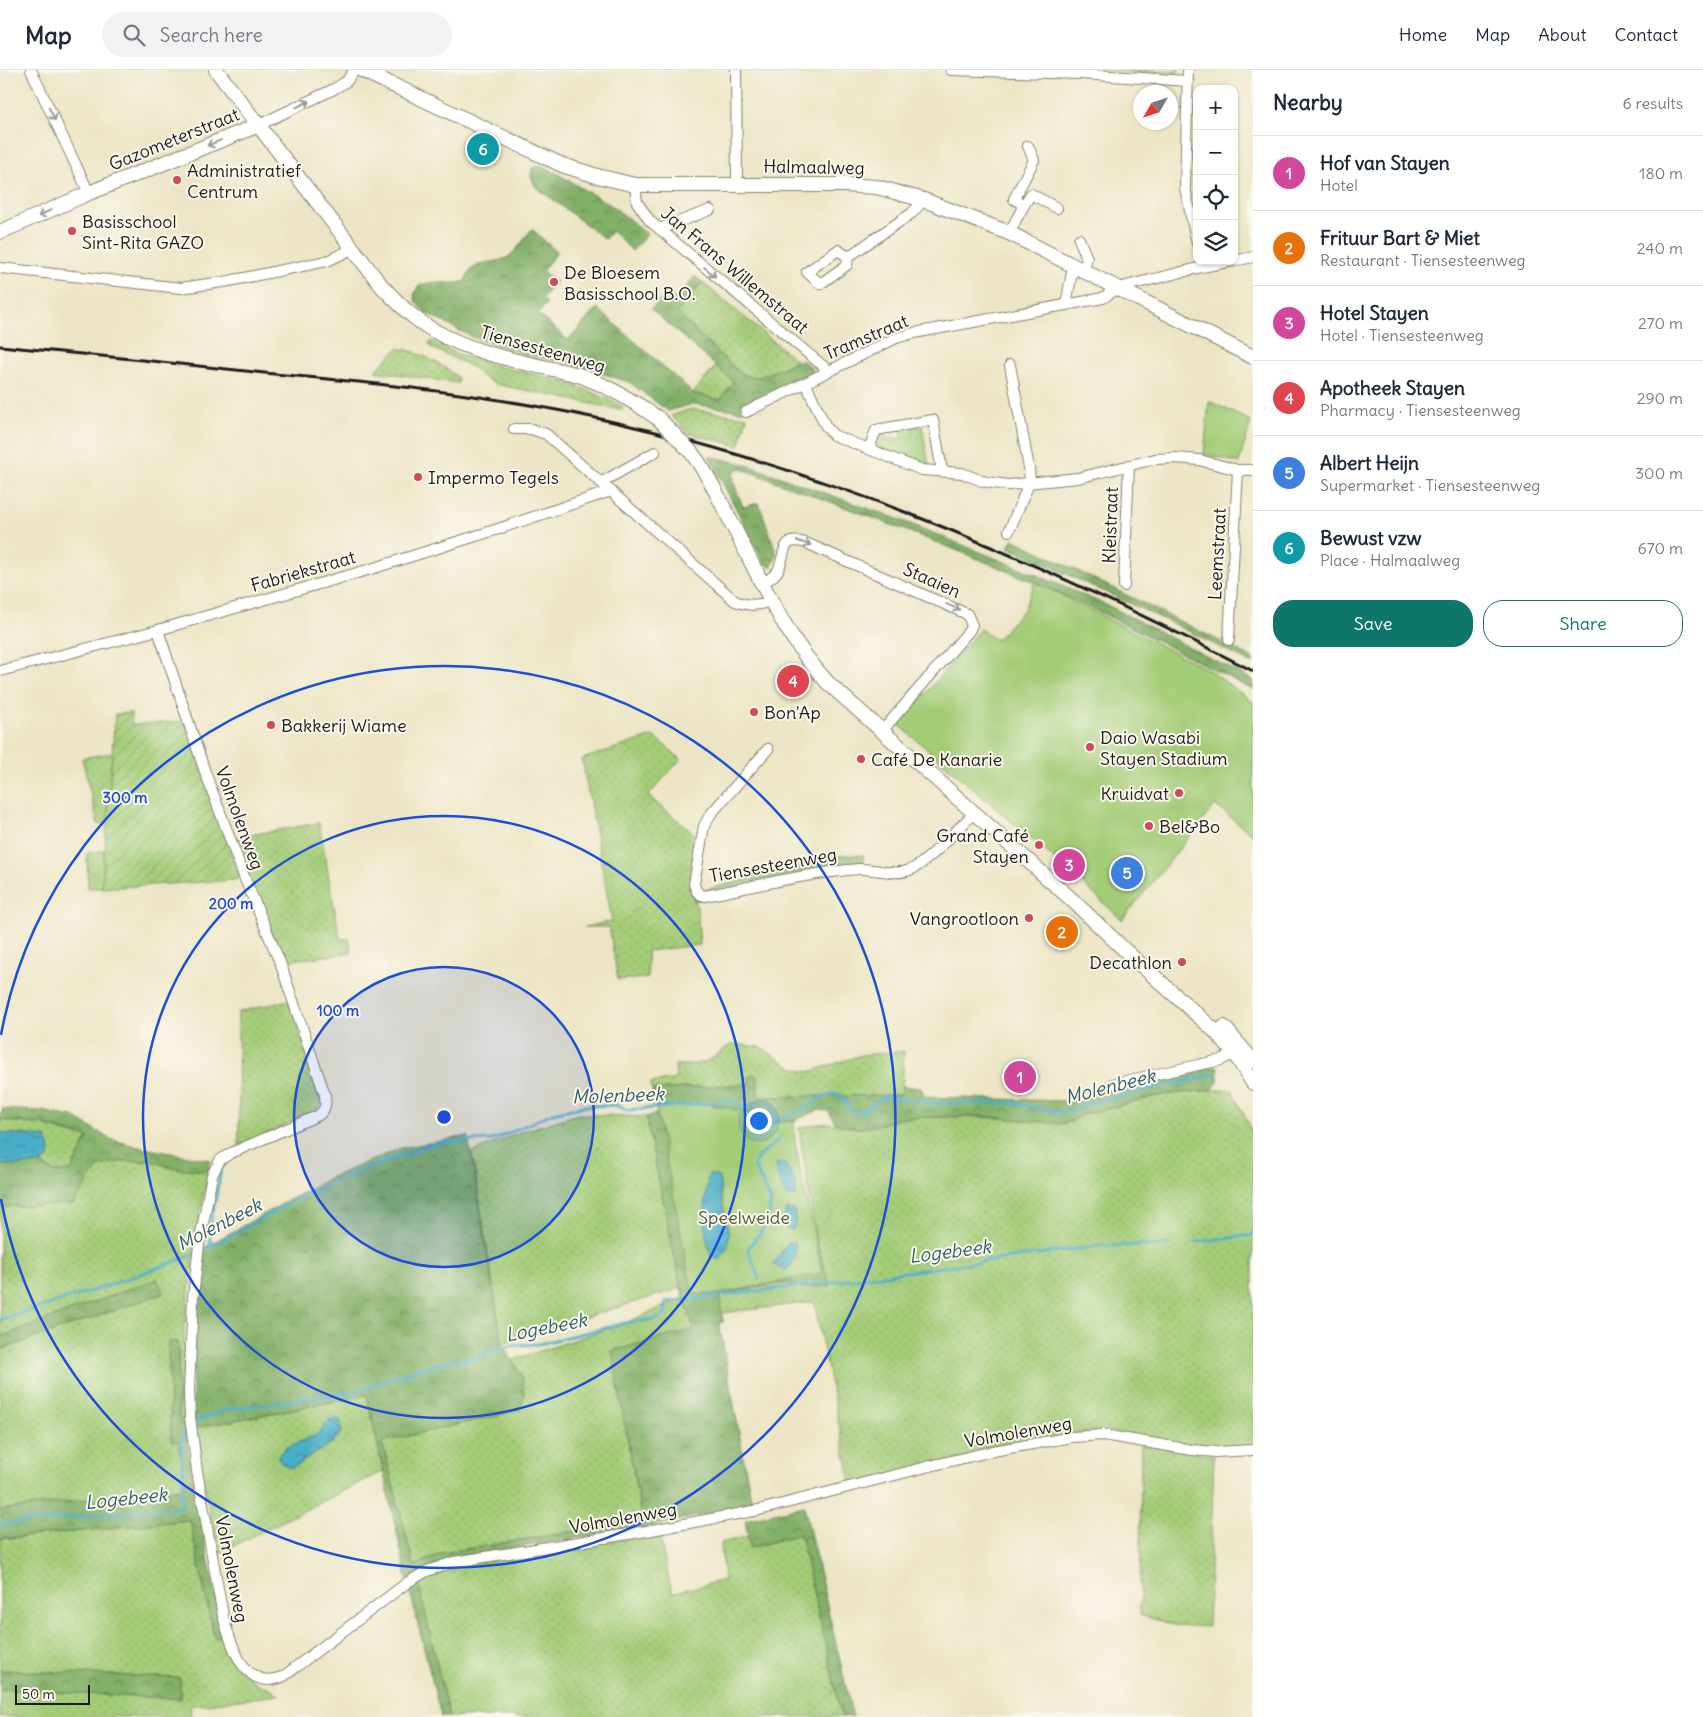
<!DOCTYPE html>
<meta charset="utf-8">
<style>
body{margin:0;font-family:Delius,sans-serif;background:#f2f2f3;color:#1f2937}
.controls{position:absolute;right:15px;top:15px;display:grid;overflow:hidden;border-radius:10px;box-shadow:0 1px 4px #0004}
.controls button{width:45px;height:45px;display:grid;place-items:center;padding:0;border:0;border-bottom:1px solid #e0e1e3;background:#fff;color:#1f2937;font:25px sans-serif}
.compass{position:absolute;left:1133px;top:15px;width:45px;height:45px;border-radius:50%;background:#fff;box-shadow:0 1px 4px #0004;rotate:231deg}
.scale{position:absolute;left:15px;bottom:12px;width:75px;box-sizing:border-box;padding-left:5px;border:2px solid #1c1c1c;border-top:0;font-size:14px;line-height:18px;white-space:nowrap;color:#1c1c1c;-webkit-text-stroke:4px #fbf7ec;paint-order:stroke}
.you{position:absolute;left:758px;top:1050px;width:18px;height:18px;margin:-12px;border:4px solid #fff;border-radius:50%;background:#1a73e8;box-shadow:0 0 0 8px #1a73e833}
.badge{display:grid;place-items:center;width:32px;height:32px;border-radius:50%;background:#0f766e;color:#fff;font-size:16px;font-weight:700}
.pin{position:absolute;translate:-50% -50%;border:2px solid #fff;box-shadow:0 1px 5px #0006}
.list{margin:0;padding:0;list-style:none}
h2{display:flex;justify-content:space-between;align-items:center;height:65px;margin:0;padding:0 20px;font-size:21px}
h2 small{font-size:16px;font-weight:400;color:#747a83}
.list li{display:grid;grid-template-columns:32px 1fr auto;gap:15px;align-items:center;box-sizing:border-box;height:75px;padding:0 20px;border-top:1px solid #e0e1e3}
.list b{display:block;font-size:19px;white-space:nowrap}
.list p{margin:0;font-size:16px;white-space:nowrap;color:#747a83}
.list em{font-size:16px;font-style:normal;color:#747a83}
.actions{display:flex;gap:10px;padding:15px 20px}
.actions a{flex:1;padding:11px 0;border:1px solid #0f766e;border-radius:20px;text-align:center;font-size:18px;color:#0f766e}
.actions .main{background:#0f766e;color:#fff}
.icon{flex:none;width:28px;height:28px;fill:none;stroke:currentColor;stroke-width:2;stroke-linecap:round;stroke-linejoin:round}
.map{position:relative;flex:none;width:1253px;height:1647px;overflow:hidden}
header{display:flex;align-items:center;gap:30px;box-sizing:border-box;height:70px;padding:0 25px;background:#fff;border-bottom:1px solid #e0e1e3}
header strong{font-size:24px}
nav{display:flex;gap:28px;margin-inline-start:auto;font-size:18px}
.search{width:350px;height:45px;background:#f2f2f3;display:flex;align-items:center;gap:12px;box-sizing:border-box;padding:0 18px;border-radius:28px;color:#747a83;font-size:19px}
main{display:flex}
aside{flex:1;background:#fff}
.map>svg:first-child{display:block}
</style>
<header>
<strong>Map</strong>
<div class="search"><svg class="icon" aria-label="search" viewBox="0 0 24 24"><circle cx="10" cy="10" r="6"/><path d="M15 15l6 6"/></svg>Search here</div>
<nav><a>Home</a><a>Map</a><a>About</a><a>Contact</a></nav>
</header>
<main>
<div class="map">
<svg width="1253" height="1647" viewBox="0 0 1253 1647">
<defs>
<pattern id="grass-dots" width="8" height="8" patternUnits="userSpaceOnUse" patternTransform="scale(1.25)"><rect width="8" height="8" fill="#a3cc77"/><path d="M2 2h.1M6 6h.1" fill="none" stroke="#8caf66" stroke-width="1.8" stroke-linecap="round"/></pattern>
<pattern id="forest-crowns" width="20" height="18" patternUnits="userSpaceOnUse" patternTransform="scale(1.25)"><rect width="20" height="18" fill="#82b068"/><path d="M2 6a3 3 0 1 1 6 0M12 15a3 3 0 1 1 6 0" fill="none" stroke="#6a8e55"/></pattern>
<pattern id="garden-furrows" width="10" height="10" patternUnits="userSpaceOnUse" patternTransform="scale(1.25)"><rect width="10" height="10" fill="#a3cc77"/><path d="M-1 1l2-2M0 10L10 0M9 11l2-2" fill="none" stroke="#8caf66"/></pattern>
<pattern id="water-ripples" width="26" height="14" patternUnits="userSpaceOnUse" patternTransform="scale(1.25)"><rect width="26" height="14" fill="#49aec8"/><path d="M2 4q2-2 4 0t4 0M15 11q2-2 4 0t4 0" fill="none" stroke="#3c8da2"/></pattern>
</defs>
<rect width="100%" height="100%" fill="#fbf7ec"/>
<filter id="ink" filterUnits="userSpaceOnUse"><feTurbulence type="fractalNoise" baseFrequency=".02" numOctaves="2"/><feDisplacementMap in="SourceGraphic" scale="10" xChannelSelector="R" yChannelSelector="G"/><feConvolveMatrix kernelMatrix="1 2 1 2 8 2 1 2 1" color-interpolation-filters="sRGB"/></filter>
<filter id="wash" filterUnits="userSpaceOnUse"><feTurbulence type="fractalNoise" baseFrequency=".0096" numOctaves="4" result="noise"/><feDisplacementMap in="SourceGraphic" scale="20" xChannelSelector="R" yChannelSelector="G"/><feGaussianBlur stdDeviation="1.12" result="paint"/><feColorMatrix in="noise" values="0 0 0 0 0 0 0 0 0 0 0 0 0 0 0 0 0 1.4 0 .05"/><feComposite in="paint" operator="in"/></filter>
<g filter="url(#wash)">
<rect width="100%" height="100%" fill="#ece5c5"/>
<g fill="url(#grass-dots)" stroke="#60744a">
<path d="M702 212 797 291 760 307 747 306 737 300 676 243Z"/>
<path d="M431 271C472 295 521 299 567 313 587 319 605 328 624 337L621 339 612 338 495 314 481 306 472 297 432 278 429 274Z"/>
<path d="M398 278C420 282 438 292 456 306L458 309V313L375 301Z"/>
<path d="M716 296 734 312 720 330 693 323Z"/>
<path d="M691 339 747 347 739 376 688 363 671 346Z"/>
<path d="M922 356 929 396 923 397 879 381 874 373 877 364 885 363 887 370 902 368 901 360Z"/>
<path d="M653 666 681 689 648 726 697 766 689 814 697 837 700 875 647 881 648 908 618 910 609 857H585L612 851 582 689Z"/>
<path d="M112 683 107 753 98 754 82 688Z"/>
<path d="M319 753 340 869H349L352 883 283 891 233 768Z"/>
<path d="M104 780 102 818H88L87 783Z"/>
<path d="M290 930 320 1029V1037L314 1042 239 1076 238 942Z"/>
<path d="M732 974 761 977 789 996 808 1002 862 985 904 981 902 1025 758 1027V1008L750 1014 652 1020 651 1013 676 1009 675 995C687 995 701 995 711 989 719 984 724 978 732 974Z"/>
<path d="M1212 1020H1232L1253 1063V1376L1225 1380 1141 1368 1107 1361 1081 1363 851 1413 814 1232 722 1243 723 1252 612 1281 642 1450 443 1483 414 1496 382 1372 520 1340C526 1318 523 1309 513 1290L625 1253 693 1224H719L787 1212 802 1218 830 1216 816 1170 799 1058C811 1055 824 1052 837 1054 847 1055 857 1060 867 1058 880 1056 892 1050 905 1048 960 1044 1015 1049 1070 1052L1082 1045 1161 1025Z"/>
<path d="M578 1044 646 1047 681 1218 502 1273 472 1083 520 1062Z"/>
<path d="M0 1050 44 1055 69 1063 88 1067 71 1101 55 1102 40 1094 49 1088 31 1065 0 1063Z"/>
<path d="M123 1091H152L172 1098 208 1101 196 1169 184 1259 185 1350 179 1349 178 1272H168L172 1371H178L185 1418 0 1440V1280L164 1223 157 1209 0 1267V1137L73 1134 99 1096Z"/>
<path d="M367 1325 383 1401 217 1484 194 1358Z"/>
<path d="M1141 1374 1214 1385 1208 1557 1174 1555 1140 1545Z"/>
<path d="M190 1450 214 1567 223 1566 238 1594 252 1610 260 1615 270 1618 279 1625 190 1636 191 1647H0V1619L181 1629 180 1608 0 1600V1469Z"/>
<path d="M659 1463 672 1523 724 1510 721 1473 748 1466 750 1477 800 1464 842 1647H449L418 1511 439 1499Z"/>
</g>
<g fill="url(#forest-crowns)" stroke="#4f6642">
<path d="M542 95 614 137 647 164 632 181 612 161 605 169 535 116 531 106 532 98Z"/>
<path d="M532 159 557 182 542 201 556 212 542 228 547 233 538 244 568 270 597 238 693 323 720 330 734 312 651 239 667 223 675 230 695 206 702 212 677 243 736 300 747 306 760 307 801 290 810 296 814 304 741 341 693 334 668 341 629 312 576 295 528 285 472 267 426 243 416 233 414 225 418 217C436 207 447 217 465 211 473 187 492 196 508 187 515 183 526 166 532 159Z"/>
<path d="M709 386 744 394 903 451 1032 503 1113 538 1253 610V620C1177 581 1101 540 1022 507 929 468 834 433 739 398L733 402 734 414 743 437 759 433 777 485 771 497 768 496 763 491Z"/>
<path d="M1013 469 1236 579 1253 589V594L1174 554 1008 477Z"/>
<path d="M843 785H864L863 794 827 799 695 831 692 823Z"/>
<path d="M1214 996 1218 997V1012L1212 1020 1161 1025 1082 1045 1070 1052 1060 1054 980 1046 906 1048 859 1058 836 1054 828 1041 819 1040 794 1051 770 1053 747 1043 710 1034 656 1038 652 1020 749 1014V1006L754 1004 758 1008V1027L901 1025 902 1016 921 1018 925 1027 1067 1031 1157 1007Z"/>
<path d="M2 1039 41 1041 73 1047 110 1069 142 1078 211 1090 208 1101 172 1098 152 1091H123L99 1096 73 1134 0 1137V1095L40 1094 55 1102 71 1101 88 1067 44 1055 0 1050V1043L3 1042Z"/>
<path d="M667 1040 752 1219 719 1224 723 1252 719 1253 752 1434 644 1458 461 1486 407 1509 367 1325 194 1358C190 1301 196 1234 205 1177L329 1108 401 1078 468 1066 502 1273 522 1307 524 1325 520 1340 382 1372 414 1496 443 1483 642 1450 612 1281 694 1259 681 1218 646 1047Z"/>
<path d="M816 1170 830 1216 802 1218 791 1213 780 1214 766 1208 798 1182Z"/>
<path d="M157 1209 164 1223 0 1280V1267Z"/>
<path d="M168 1272H178L179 1348 185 1350 189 1386 223 1566 214 1568 190 1450 0 1469V1440L185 1418 179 1371H171Z"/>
<path d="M804 1436 853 1647H842L800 1464 750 1478 745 1450Z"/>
<path d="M418 1511 449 1647H441L409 1518Z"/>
<path d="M0 1600 180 1608 181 1629 0 1619Z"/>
</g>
<g fill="#a3cc77" stroke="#60744a">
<path d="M1098 0H1180L1178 2 1170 5Z"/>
<path d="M1209 331 1251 351 1239 393 1204 384Z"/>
<path d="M1035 512 1209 600 1253 632V765L1215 735 1122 850 1079 810 899 655 980 559 996 570 1024 539Z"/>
<path d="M700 1033 730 1038 747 1043 770 1053 794 1051 795 1074 822 1203 719 1224H693L656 1038Z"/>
</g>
<path fill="url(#garden-furrows)" stroke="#60744a" d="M131 643 132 655 184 651 240 808 235 810 102 818 115 644Z"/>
<g fill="url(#water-ripples)" stroke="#326572">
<path d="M0 1063 46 1067 50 1079 49 1088 40 1094 0 1095Z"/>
<path d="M783 1092C792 1102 797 1112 796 1126L791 1127 786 1125 779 1112 776 1094Z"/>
<path d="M709 1104 719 1107C720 1115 721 1123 722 1130 726 1152 736 1170 720 1190L711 1186C702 1157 703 1133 709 1104Z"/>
<path d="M787 1139 794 1140C796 1148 797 1153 792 1160L785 1158 783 1148Z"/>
<path d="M789 1172H795C797 1187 796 1190 785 1201L773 1194Z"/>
<path d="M331 1348 340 1350 342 1362 333 1372 292 1398 281 1393 278 1386 285 1378 317 1365Z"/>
</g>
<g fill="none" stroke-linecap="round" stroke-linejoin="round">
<g stroke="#49aec8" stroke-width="3">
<path d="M155 573 160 583"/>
<path d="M308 990 321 1031"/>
<path d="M210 1156 221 1100 225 1093 237 1085"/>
<path d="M209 1164 211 1177"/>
<path d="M1196 1172 1253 1165"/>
<path d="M201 1182 291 1133 351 1105 434 1073 493 1070 553 1043 584 1036 615 1035 628 1040 735 1031 749 1044 772 1050 791 1046 808 1037 823 1026 839 1024 852 1042H862L884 1027 932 1033H1013L1061 1043 1099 1031 1216 1004"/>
<path d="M759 1208 748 1179 768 1152 771 1131 754 1096 757 1088 779 1070"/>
<path d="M0 1250 104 1217 196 1184"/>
<path d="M0 1454 182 1437V1364L198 1350 225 1340 355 1322 422 1298 453 1290 476 1289 490 1281 515 1275 539 1274 625 1253 656 1249 665 1244 666 1232 817 1214 1099 1176 1169 1175"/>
</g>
</g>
</g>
<g filter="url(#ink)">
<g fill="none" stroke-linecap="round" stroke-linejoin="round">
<g stroke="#848070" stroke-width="12">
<g id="street">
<path d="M31 0 89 123"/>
<path d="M736 0 737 115"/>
<path d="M951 0 1080 4 1188 11"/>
<path d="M1188 0 1185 118 1197 173"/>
<path d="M259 55 334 19 347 11 354 0"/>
<path d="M635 115 637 132 650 151 829 301"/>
<path d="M1024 135 1031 124 1057 138"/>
<path d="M660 159 710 140"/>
<path d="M1009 163 1024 135 1014 129 1034 90 1028 76"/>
<path d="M1079 169 1087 188 1084 201"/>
<path d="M848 187 847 195 820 214 807 202 838 180 848 187 912 143 924 130"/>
<path d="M1234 191 1253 187"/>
<path d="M0 198 181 218 229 211 327 191 346 182 352 177"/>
<path d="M1066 235 1073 196"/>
<path d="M806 314 825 355 833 365 922 400 962 403 982 411 993 413 1008 415 1078 408 1155 389 1176 388 1199 390 1238 400H1253"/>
<path d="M746 342 896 268 914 263 1103 228 1118 218 1202 197 1233 191"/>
<path d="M514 359H531L546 364 735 531C747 536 759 536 771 531"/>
<path d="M869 379 876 360 933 350 942 401"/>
<path d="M602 412 655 382"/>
<path d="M1009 461 1030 411 1029 398 1010 295"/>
<path d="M763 513C768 510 775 506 778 500 787 483 779 466 806 473L967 544 972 555 969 561 882 661"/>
<path d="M1124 516 1129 395"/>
<path d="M158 560 204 699 245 809 281 895 325 1025C326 1034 326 1039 319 1045L231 1083 220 1090 212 1105 199 1175 193 1227 189 1321 190 1347 197 1401 223 1546C231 1575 245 1624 284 1606L408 1512 427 1501 454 1492 641 1462 759 1440 934 1395 993 1381 1072 1367 1103 1365 1192 1380 1216 1382 1253 1380"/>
<path d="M1229 570 1238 400"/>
<path d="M0 601 158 560 371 499 495 460 611 421"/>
<path d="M768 679 710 745 704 756 694 814C696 821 697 824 705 826 756 816 807 803 859 799 876 798 895 807 912 799 928 792 960 757 974 743"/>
<path d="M1112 1014 1221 990 1239 981"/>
</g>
</g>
<g stroke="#848070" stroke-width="16">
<g id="secondary">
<path d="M216 0 380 214C392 227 404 240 419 251 465 284 524 292 579 305 608 316 634 331 659 349"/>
<path d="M361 0 562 95 597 106 635 115H844L877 117 924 130 1009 163 1253 287"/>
<path d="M0 162 89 123 259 55"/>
<path d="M691 382C708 404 719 428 731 452 760 508 784 566 828 613L1070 828 1129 884 1213 959 1235 984 1253 1013"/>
<path d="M1224 957 1253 991"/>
</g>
</g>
<use href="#street" stroke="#fff" stroke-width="10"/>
<use href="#secondary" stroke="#fff" stroke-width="14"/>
<path stroke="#1c1c1c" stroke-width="3" d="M0 276C91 285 183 294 274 304 364 312 453 321 541 337 792 383 1028 485 1253 601"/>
<g stroke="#848070" stroke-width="16" stroke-linecap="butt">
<path id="secondary-bridge" d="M659 349 691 382"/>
</g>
<use href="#secondary-bridge" stroke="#fff" stroke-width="14"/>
</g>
<defs><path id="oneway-shaft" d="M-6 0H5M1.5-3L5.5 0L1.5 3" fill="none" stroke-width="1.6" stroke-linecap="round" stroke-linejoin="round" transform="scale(1.25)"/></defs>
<g stroke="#999">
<use href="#oneway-shaft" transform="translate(303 34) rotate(-26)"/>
<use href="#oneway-shaft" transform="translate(52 44) rotate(64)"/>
<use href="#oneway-shaft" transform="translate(214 73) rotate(158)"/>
<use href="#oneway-shaft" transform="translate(45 143) rotate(154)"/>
<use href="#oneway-shaft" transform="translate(710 202) rotate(40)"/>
<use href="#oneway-shaft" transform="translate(804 473) rotate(17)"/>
<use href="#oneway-shaft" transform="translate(953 537) rotate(24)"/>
</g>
</g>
<circle cx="444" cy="1047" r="150" fill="#1d4ed8" fill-opacity=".12"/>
<g fill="none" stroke="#1d4ed8" stroke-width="2.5">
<circle cx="444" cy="1047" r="150"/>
<circle cx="444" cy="1047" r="301"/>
<path d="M1 965A451 451 0 1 1 1 1129"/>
</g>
<g fill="#d1495b" stroke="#fbf7ec" stroke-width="2">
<circle cx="177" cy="110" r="5"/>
<circle cx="72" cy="161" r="5"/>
<circle cx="554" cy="212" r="5"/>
<circle cx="418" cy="407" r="5"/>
<circle cx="754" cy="642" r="5"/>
<circle cx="271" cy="655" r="5"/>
<circle cx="1090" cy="677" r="5"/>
<circle cx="861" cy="689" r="5"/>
<circle cx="1179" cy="723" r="5"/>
<circle cx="1149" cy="756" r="5"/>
<circle cx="1039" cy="775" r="5"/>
<circle cx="1029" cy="848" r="5"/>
<circle cx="1182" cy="892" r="5"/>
</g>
<g text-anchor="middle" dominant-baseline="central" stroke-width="4" stroke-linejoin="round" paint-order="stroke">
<g font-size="18" fill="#1c1c1c" stroke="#fbf7ec">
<text transform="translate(174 69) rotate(-22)">Gazometerstraat</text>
<text transform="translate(814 97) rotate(1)">Halmaalweg</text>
<text transform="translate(735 200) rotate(40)">Jan Frans Willemstraat</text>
<text transform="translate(866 267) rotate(-23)">Tramstraat</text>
<text transform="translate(543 279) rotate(16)">Tiensesteenweg</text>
<text transform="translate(1110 455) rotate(-88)">Kleistraat</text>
<text transform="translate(1217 484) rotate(-87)">Leemstraat</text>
<text transform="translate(303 501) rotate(-16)">Fabriekstraat</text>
<text transform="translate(932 510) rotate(24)">Staaien</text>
<text transform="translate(240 748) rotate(70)">Volmolenweg</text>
<text transform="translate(773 795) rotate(-10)">Tiensesteenweg</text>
<text transform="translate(1018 1362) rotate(-10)">Volmolenweg</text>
<text transform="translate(623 1448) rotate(-10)">Volmolenweg</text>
<text transform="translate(232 1499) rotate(79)">Volmolenweg</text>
</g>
<g font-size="18" fill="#1c1c1c" stroke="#fbf7ec" text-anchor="start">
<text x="187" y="100">Administratief<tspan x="187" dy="21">Centrum</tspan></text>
<text x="82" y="151">Basisschool<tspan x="82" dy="21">Sint-Rita GAZO</tspan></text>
<text x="564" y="202">De Bloesem<tspan x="564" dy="21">Basisschool B.O.</tspan></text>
<text x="428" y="407">Impermo Tegels</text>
<text x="764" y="642">Bon'Ap</text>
<text x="281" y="655">Bakkerij Wiame</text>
<text x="1100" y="667">Daio Wasabi<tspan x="1100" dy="21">Stayen Stadium</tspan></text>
<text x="871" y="689">Café De Kanarie</text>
<text x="1169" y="723" text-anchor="end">Kruidvat</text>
<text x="1159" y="756">Bel&amp;Bo</text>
<text x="1029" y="765" text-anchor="end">Grand Café<tspan x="1029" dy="21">Stayen</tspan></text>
<text x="1019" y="848" text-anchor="end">Vangrootloon</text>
<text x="1172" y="892" text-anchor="end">Decathlon</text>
</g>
<g font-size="18" fill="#4b5a3c" stroke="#fbf7ec">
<text x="744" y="1147">Speelweide</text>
</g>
<g font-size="19" font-style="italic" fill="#305e69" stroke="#fbf7ec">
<text transform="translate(1110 1016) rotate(-14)">Molenbeek</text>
<text transform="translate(618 1025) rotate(-2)">Molenbeek</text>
<text transform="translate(219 1154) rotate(-27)">Molenbeek</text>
<text transform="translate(950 1181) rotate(-7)">Logebeek</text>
<text transform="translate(546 1257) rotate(-11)">Logebeek</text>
<text transform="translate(126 1428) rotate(-6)">Logebeek</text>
</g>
</g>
<circle cx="444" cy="1047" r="8" fill="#1d4ed8" stroke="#fbf7ec" stroke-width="2.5"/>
<g font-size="15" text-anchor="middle" font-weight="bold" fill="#1d4ed8" stroke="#fbf7ec" stroke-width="4" stroke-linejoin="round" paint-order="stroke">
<text x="125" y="733">300 m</text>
<text x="231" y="839">200 m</text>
<text x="338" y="946">100 m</text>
</g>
</svg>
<div class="controls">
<button>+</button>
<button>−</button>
<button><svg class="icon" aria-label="locate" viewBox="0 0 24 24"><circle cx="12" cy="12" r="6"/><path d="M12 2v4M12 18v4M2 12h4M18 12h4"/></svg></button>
<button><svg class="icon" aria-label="layers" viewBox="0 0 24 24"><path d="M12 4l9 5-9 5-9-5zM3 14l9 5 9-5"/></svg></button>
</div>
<svg class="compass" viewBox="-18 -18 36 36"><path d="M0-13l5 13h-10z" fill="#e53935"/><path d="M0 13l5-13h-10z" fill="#747a83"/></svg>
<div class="scale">50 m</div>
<div class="you"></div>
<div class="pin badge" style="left:1020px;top:1007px;background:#d1479c">1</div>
<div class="pin badge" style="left:1062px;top:862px;background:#e8710a">2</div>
<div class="pin badge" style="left:1069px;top:795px;background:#d1479c">3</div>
<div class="pin badge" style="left:793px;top:611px;background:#e0444e">4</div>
<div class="pin badge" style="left:1127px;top:803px;background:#3f7fe0">5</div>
<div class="pin badge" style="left:483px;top:79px;background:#0f9aa8">6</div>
</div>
<aside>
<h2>Nearby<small>6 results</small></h2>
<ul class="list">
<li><span class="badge" style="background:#d1479c">1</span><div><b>Hof van Stayen</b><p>Hotel</p></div><em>180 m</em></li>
<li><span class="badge" style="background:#e8710a">2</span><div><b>Frituur Bart &amp; Miet</b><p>Restaurant · Tiensesteenweg</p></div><em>240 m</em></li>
<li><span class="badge" style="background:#d1479c">3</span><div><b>Hotel Stayen</b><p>Hotel · Tiensesteenweg</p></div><em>270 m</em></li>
<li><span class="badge" style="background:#e0444e">4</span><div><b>Apotheek Stayen</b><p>Pharmacy · Tiensesteenweg</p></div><em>290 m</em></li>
<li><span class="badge" style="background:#3f7fe0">5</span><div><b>Albert Heijn</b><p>Supermarket · Tiensesteenweg</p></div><em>300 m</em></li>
<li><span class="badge" style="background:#0f9aa8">6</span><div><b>Bewust vzw</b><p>Place · Halmaalweg</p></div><em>670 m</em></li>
</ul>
<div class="actions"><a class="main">Save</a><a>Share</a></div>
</aside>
</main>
